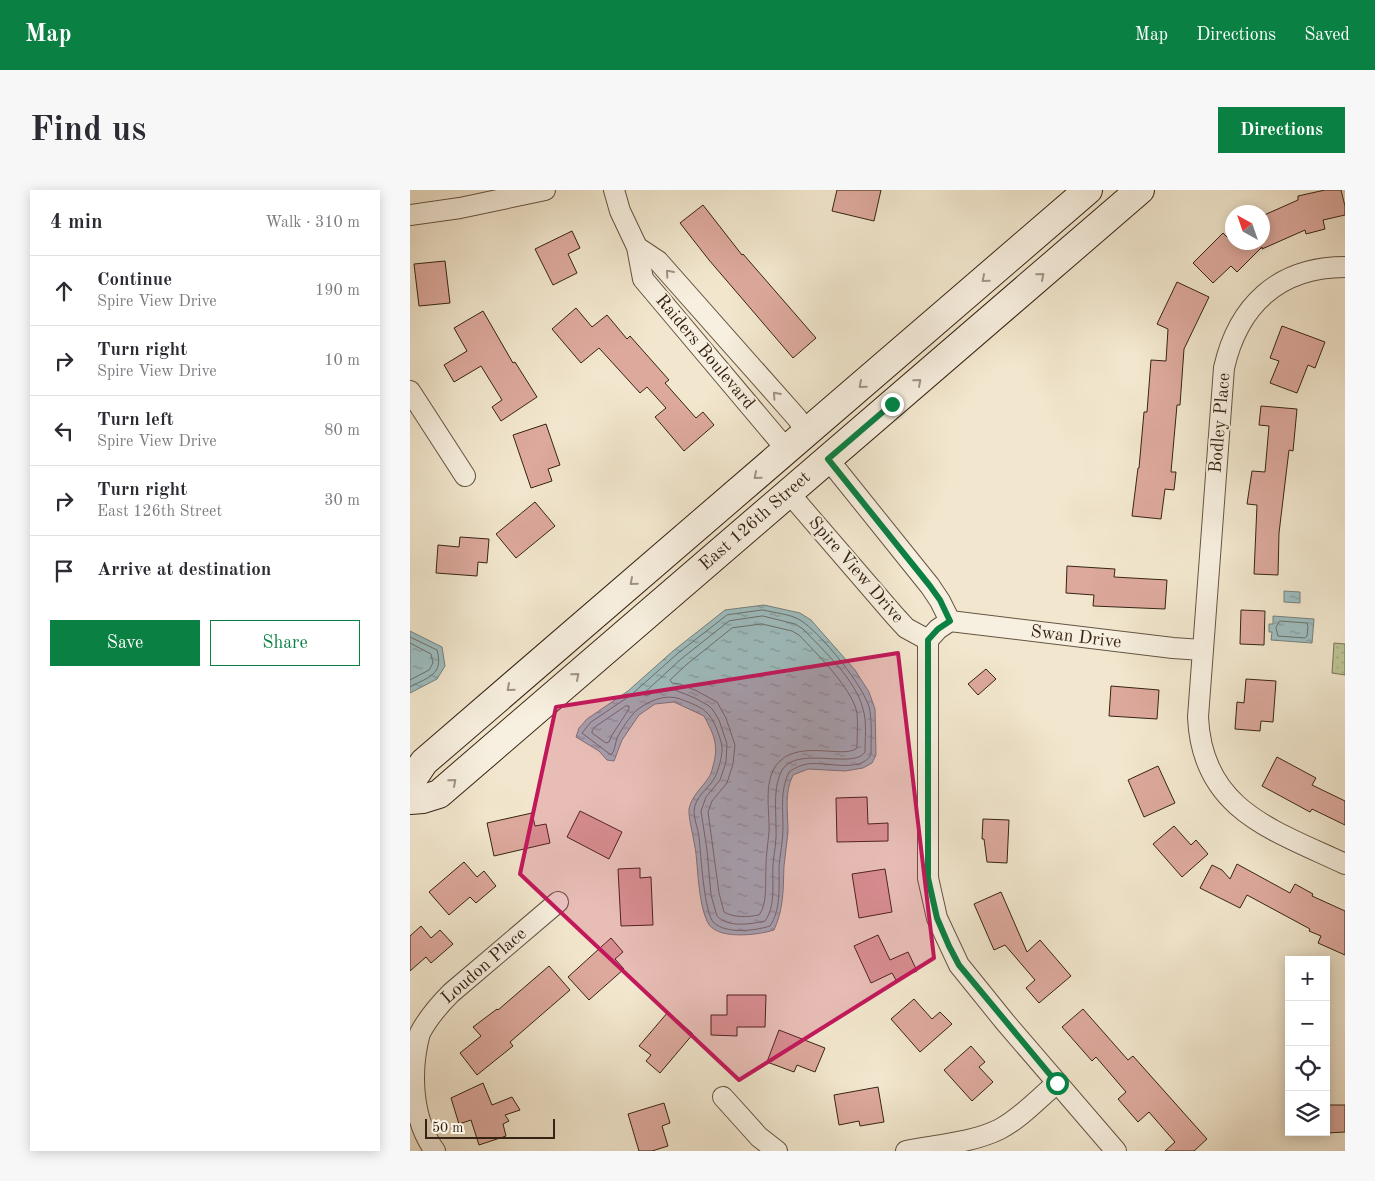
<!DOCTYPE html>
<meta charset="utf-8">
<style>
body{margin:0;font-family:"Old Standard TT",serif;background:#f7f7f7;color:#2b2b33}
.controls{position:absolute;right:15px;bottom:15px;display:grid;overflow:hidden;border-radius:0px;box-shadow:0 2px 12px #0003}
.controls button{width:45px;height:45px;display:grid;place-items:center;padding:0;border:0;border-bottom:1px solid #e1e1e2;background:#fff;color:#2b2b33;font:25px sans-serif}
.compass{position:absolute;left:815px;top:15px;width:45px;height:45px;border-radius:50%;background:#fff;box-shadow:0 2px 12px #0003;rotate:320deg}
.scale{position:absolute;left:15px;bottom:12px;width:130px;box-sizing:border-box;padding-left:5px;border:2px solid #362314;border-top:0;font-size:14px;line-height:18px;white-space:nowrap;color:#362314;-webkit-text-stroke:4px #f7efdf;paint-order:stroke}
.stop{position:absolute;width:15px;height:15px;margin:-11px;border:4px solid #0b8043;border-radius:50%;background:#fff}
.stop.end{background:#0b8043;border-color:#fff;box-shadow:0 1px 5px #0008}
.list{margin:0;padding:0;list-style:none}
h2{display:flex;justify-content:space-between;align-items:center;height:65px;margin:0;padding:0 20px;font-size:21px}
h2 small{font-size:16px;font-weight:400;color:#7c7c81}
.list li{display:grid;grid-template-columns:32px 1fr auto;gap:15px;align-items:center;box-sizing:border-box;height:70px;padding:0 20px;border-top:1px solid #e1e1e2}
.list b{display:block;font-size:19px;white-space:nowrap}
.list p{margin:0;font-size:16px;white-space:nowrap;color:#7c7c81}
.list em{font-size:16px;font-style:normal;color:#7c7c81}
.actions{display:flex;gap:10px;padding:15px 20px}
.actions a{flex:1;padding:11px 0;border:1px solid #0b8043;border-radius:0px;text-align:center;font-size:18px;color:#0b8043}
.actions .main{background:#0b8043;color:#fff}
.icon{flex:none;width:28px;height:28px;fill:none;stroke:currentColor;stroke-width:2;stroke-linecap:round;stroke-linejoin:round}
.map{position:relative;flex:none;width:935px;height:961px;overflow:hidden;border-radius:0px}
header{display:flex;align-items:center;gap:30px;box-sizing:border-box;height:70px;padding:0 25px;background:#0b8043;color:#fff}
header strong{font-size:24px}
nav{display:flex;gap:28px;margin-inline-start:auto;font-size:18px}
.intro{display:flex;align-items:center;justify-content:space-between;box-sizing:border-box;height:120px;padding:0 30px}
h1{margin:0;font-size:35px}
.button{padding:12px 22px;border-radius:0px;background:#0b8043;color:#fff;font-size:18px;font-weight:700}
main{display:flex;gap:30px;padding:0 30px}
aside{flex:1;background:#fff;border-radius:0px;box-shadow:0 2px 12px #0003}
.map>svg:first-child{display:block}
</style>
<header>
<strong>Map</strong>
<nav><a>Map</a><a>Directions</a><a>Saved</a></nav>
</header>
<div class="intro"><h1>Find us</h1><a class="button">Directions</a></div>
<main>
<aside>
<h2>4 min<small>Walk · 310 m</small></h2>
<ul class="list">
<li><svg class="icon" aria-label="ahead" viewBox="0 0 24 24"><path d="M12 20V5M6 11l6-6 6 6"/></svg><div><b>Continue</b><p>Spire View Drive</p></div><em>190 m</em></li>
<li><svg class="icon" aria-label="right" viewBox="0 0 24 24"><path d="M7 20v-9h11M14 6l5 5-5 5"/></svg><div><b>Turn right</b><p>Spire View Drive</p></div><em>10 m</em></li>
<li><svg class="icon" aria-label="left" viewBox="0 0 24 24"><path d="M17 20v-9H6M10 6l-5 5 5 5"/></svg><div><b>Turn left</b><p>Spire View Drive</p></div><em>80 m</em></li>
<li><svg class="icon" aria-label="right" viewBox="0 0 24 24"><path d="M7 20v-9h11M14 6l5 5-5 5"/></svg><div><b>Turn right</b><p>East 126th Street</p></div><em>30 m</em></li>
<li><svg class="icon" aria-label="arrive" viewBox="0 0 24 24"><path d="M6 21V4h12l-3 4 3 4H6"/></svg><div><b>Arrive at destination</b></div></li>
</ul>
<div class="actions"><a class="main">Save</a><a>Share</a></div>
</aside>
<div class="map">
<svg width="935" height="961" viewBox="0 0 935 961">
<defs>
<pattern id="park-dots" width="8" height="8" patternUnits="userSpaceOnUse" patternTransform="scale(1.25)"><rect width="8" height="8" fill="#bdc597"/><path d="M2 2h.1M6 6h.1" fill="none" stroke="#a3a981" stroke-width="1.8" stroke-linecap="round"/></pattern>
<pattern id="water-ripples" width="26" height="14" patternUnits="userSpaceOnUse" patternTransform="scale(1.25)"><rect width="26" height="14" fill="#9ebec1"/><path d="M2 4q2-2 4 0t4 0M15 11q2-2 4 0t4 0" fill="none" stroke="#829a9c"/></pattern>
</defs>
<rect width="100%" height="100%" fill="#f2e7ce"/>
<filter id="stains"><feTurbulence type="fractalNoise" baseFrequency=".004" numOctaves="4"/><feColorMatrix values="0 0 0 0 .2 0 0 0 0 .09 0 0 0 0 .02 0 0 0 .5 -.17"/></filter>
<radialGradient id="worn" r=".72"><stop offset=".6" stop-color="#630" stop-opacity="0"/><stop offset="1" stop-color="#630" stop-opacity=".3"/></radialGradient>
<path fill="url(#park-dots)" stroke="#7a7456" d="M924 453 935 454V485L922 483Z"/>
<g fill="url(#water-ripples)" stroke="#74807c">
<path d="M874 401 890 402V413L874 412Z"/>
<path d="M354 415 390 423 401 430 445 480 459 502 465 519 466 565 462 573 453 578 435 581 398 579 383 585C374 603 378 622 378 642 377 653 375 665 374 676 373 700 374 718 364 740 348 745 305 751 297 731 289 714 288 683 286 664 285 653 278 627 279 619 282 605 292 598 299 587 301 584 302 580 303 576 309 555 304 545 294 526L264 512 245 514 229 525 212 550 204 571 197 570 189 561 166 547 169 538 177 529 218 501 263 461 315 420Z"/>
<path d="M863 426 904 429 902 453 861 450 862 442H859V434H863Z"/>
<path d="M0 441 32 457 35 476 27 489 0 503Z"/>
</g>
<g fill="none" stroke-linecap="round" stroke-linejoin="round">
<g stroke="#6a706a" stroke-width="1">
<path d="M353 420C365 423 380 424 390 430 409 441 457 499 460 521 462 535 461 550 461 564 452 584 415 571 397 574 391 575 384 578 379 582 370 600 373 619 373 638 373 651 370 664 369 677 369 696 371 720 360 736 344 741 317 744 304 733 294 724 291 664 289 647 288 639 284 629 284 621 285 607 297 600 304 589 308 582 313 565 312 556 310 547 304 528 296 522 290 516 280 513 273 510 257 503 240 510 227 520 220 526 211 540 207 548 205 554 205 561 201 565L172 543 181 532 221 505 267 464 317 425Z"/>
<path d="M353 426 385 434 393 439C414 461 446 490 453 519 457 532 455 549 455 562 444 580 387 555 372 580 363 597 366 618 366 637 367 650 364 662 363 675 362 693 366 716 355 731 341 734 318 738 307 726L301 705 297 660 291 621 296 607 310 590 316 572 317 554 309 530 303 520 299 516 285 508 265 500 243 503 236 506 233 504 271 469 319 431Z"/>
<path d="M870 431 897 433 898 436 897 446 895 448 868 446 866 438Z"/>
<path d="M352 434 382 441 389 445C406 463 442 498 447 523 448 534 447 547 447 558 434 569 392 550 370 571 352 588 360 620 359 642 358 653 356 665 356 676 355 690 358 714 349 725 338 727 324 728 314 722L309 703 298 622 302 611 317 593 323 574 325 555 316 528 307 512 287 501 270 494 262 493 260 490 276 475 322 438Z"/>
<path d="M0 447 27 460C34 485 18 487 0 497"/>
<path d="M0 453 21 464 23 473 19 480 0 490"/>
<path d="M216 516H219V519L202 545 199 552 196 553 182 543V541L185 537Z"/>
</g>
</g>
<g fill="#dda99d" stroke="#362314">
<path d="M427 0H471L464 31 422 21Z"/>
<path d="M915 0H931L935 16V25L913 30 915 39 896 44 895 40 852 59V57L827 82 821 76 803 93 783 73 813 43 822 52H852V26L888 10V6Z"/>
<path d="M293 15 332 65 333 64 406 148 383 168 299 70 270 33Z"/>
<path d="M162 41 170 58 158 64 167 83 143 95 125 59Z"/>
<path d="M35 71 40 113 9 116 4 74Z"/>
<path d="M767 92 799 107 774 159 770 215H767L761 282H766L764 300 755 299 751 329 722 326 728 278H729L734 222H737L741 170 756 171 758 139 747 134Z"/>
<path d="M166 118 182 137 197 125 217 149 220 146 259 190 255 193 286 228 293 222 304 235 274 261 245 227 256 218 237 197 230 203 189 158 171 173 142 139Z"/>
<path d="M73 121 103 173 105 172 127 207 91 231 82 217 92 210 71 176 44 192 34 175 57 161 44 138Z"/>
<path d="M872 136 915 152 905 178 898 175 887 203 860 193 869 171 860 168Z"/>
<path d="M851 216 887 219 883 261 879 260 869 343 868 385 844 384 847 315 837 314 842 281 855 282 859 236 849 235Z"/>
<path d="M136 234 150 275 138 279 142 291 121 298 103 245Z"/>
<path d="M125 312 145 336 106 368 86 344Z"/>
<path d="M50 347 79 349 77 373 68 372 67 386 26 383 28 355 49 357Z"/>
<path d="M657 376 705 379 704 387 757 390 755 419 683 416 684 405 656 403Z"/>
<path d="M831 420 855 421 854 455 830 454Z"/>
<path d="M576 479 586 489 568 505 558 494Z"/>
<path d="M836 489 866 491 863 532 851 531 850 541 825 539 827 512 834 513Z"/>
<path d="M701 496 749 500 747 529 699 526Z"/>
<path d="M867 567 906 588 902 595 935 611V635L902 619 900 622 852 596Z"/>
<path d="M748 576 765 613 734 627 718 590Z"/>
<path d="M457 607 458 634 478 633V651L427 652 426 608Z"/>
<path d="M170 621 212 642 199 669 157 647Z"/>
<path d="M122 623 125 636 136 634 140 653 84 666 77 633Z"/>
<path d="M573 629 599 630 597 673 577 672 574 649H572Z"/>
<path d="M764 636 781 655 786 650 798 664 772 687 743 654Z"/>
<path d="M54 672 67 687 74 681 86 696 66 713 60 707 39 725 19 702Z"/>
<path d="M827 674 880 703 885 694 903 704 902 706 935 721V765L908 753 911 746 899 741 900 739 837 705 830 718 790 698 802 675 812 680 820 689Z"/>
<path d="M230 678V688L241 687 243 735 211 736 208 679Z"/>
<path d="M475 679 482 722 449 728 442 684Z"/>
<path d="M591 702 617 762 630 750 661 786 629 813 616 798 625 790 595 755 584 760 564 714Z"/>
<path d="M11 736 21 748 30 740 43 754 21 773 16 767 0 781V746Z"/>
<path d="M468 745 480 770 498 762 507 781 486 790 482 783 461 793 444 756Z"/>
<path d="M201 748 213 762 205 769 214 779 179 810 158 787Z"/>
<path d="M139 776 160 800 100 852 103 856 67 885 50 863 71 846 63 837 87 819 88 820Z"/>
<path d="M317 805H356L355 837H327V846L301 845V825H317Z"/>
<path d="M504 809 522 829 530 822 542 834 510 862 481 829Z"/>
<path d="M673 819 718 870 723 866 797 949 784 961H755L765 952 739 922 728 932 708 909 716 902 686 867 682 871 652 837Z"/>
<path d="M258 822 283 844 250 883 236 871 241 865 229 856Z"/>
<path d="M369 840 415 858 405 882 387 875 384 882 357 872Z"/>
<path d="M561 856 575 872 569 877 583 892 562 911 534 880Z"/>
<path d="M73 893 82 915 102 907 110 920 95 925 99 931 93 934 96 946 69 955 61 930 49 934 41 908Z"/>
<path d="M468 897 474 932 450 936 449 931 429 935 424 905Z"/>
<path d="M254 913 260 933 252 936 258 956 242 961H229L218 924Z"/>
<path d="M916 915H935V942L916 943Z"/>
</g>
<g fill="none" stroke-linecap="round" stroke-linejoin="round">
<g stroke="#655442" stroke-width="22">
<g id="minor">
<path d="M204 0 210 21 227 57 233 89 377 260"/>
<path d="M0 25 50 18 135 0"/>
<path d="M227 57 248 71 387 228 397 243"/>
<path d="M935 77C868 77 828 116 814 178L788 527C792 620 863 640 935 674"/>
<path d="M0 201 55 286"/>
<path d="M418 269 520 396 530 411 540 431"/>
<path d="M379 303 485 426 496 438 518 450"/>
<path d="M540 431 528 439 518 450V688L527 728 549 775 595 832 706 961"/>
<path d="M540 431 763 458 792 460"/>
<path d="M313 907 349 947 367 961"/>
<path d="M25 961C1 928 0 880 10 843 18 828 29 815 41 803L148 712"/>
<path d="M496 961C526 955 562 953 590 939 611 928 629 908 647 893"/>
</g>
</g>
<g stroke="#362314" stroke-width="30">
<g id="secondary">
<path d="M0 597 4 587 14 572 678 0"/>
<path d="M0 610 13 609 29 604 730 0"/>
</g>
</g>
<use href="#minor" stroke="#f7efdf" stroke-width="20"/>
<use href="#secondary" stroke="#f7efdf" stroke-width="28"/>
</g>
<defs><path id="oneway-chevron" d="M-2-3.5L2.5 0L-2 3.5" fill="none" stroke-width="1.6" stroke-linecap="round" stroke-linejoin="round" transform="scale(1.25)"/></defs>
<g stroke="#a09384">
<use href="#oneway-chevron" transform="translate(259 83) rotate(-131)"/>
<use href="#oneway-chevron" transform="translate(631 86) rotate(-41)"/>
<use href="#oneway-chevron" transform="translate(575 89) rotate(139)"/>
<use href="#oneway-chevron" transform="translate(508 192) rotate(-41)"/>
<use href="#oneway-chevron" transform="translate(452 195) rotate(139)"/>
<use href="#oneway-chevron" transform="translate(366 205) rotate(-132)"/>
<use href="#oneway-chevron" transform="translate(347 286) rotate(139)"/>
<use href="#oneway-chevron" transform="translate(223 392) rotate(139)"/>
<use href="#oneway-chevron" transform="translate(166 486) rotate(-41)"/>
<use href="#oneway-chevron" transform="translate(100 498) rotate(139)"/>
<use href="#oneway-chevron" transform="translate(43 592) rotate(-41)"/>
</g>
<g fill="none" stroke-linecap="round" stroke-linejoin="round">
<path stroke="#0b8043" stroke-width="6" d="M482 214 418 269 520 396 530 410 540 431 528 439 518 450V688L527 728 539 756 549 775 647 893"/>
</g>
<path fill="#c2185b" fill-opacity="0.2" stroke="#c2185b" stroke-width="4" stroke-linejoin="round" d="M488 463 524 768 329 890 110 684 146 517Z"/>
<g text-anchor="middle" dominant-baseline="central" stroke-width="4" stroke-linejoin="round" paint-order="stroke">
<g font-size="18" fill="#362314" stroke="#f7efdf">
<text transform="translate(295 162) rotate(50)">Raiders Boulevard</text>
<text transform="translate(810 233) rotate(-85)">Bodley Place</text>
<text transform="translate(345 331) rotate(-41)">East 126th Street</text>
<text transform="translate(446 380) rotate(49)">Spire View Drive</text>
<text transform="translate(666 447) rotate(7)">Swan Drive</text>
<text transform="translate(74 776) rotate(-41)">Loudon Place</text>
</g>
</g>
<rect width="100%" height="100%" filter="url(#stains)"/>
<rect width="100%" height="100%" fill="url(#worn)"/>
</svg>
<div class="controls">
<button>+</button>
<button>−</button>
<button><svg class="icon" aria-label="locate" viewBox="0 0 24 24"><circle cx="12" cy="12" r="6"/><path d="M12 2v4M12 18v4M2 12h4M18 12h4"/></svg></button>
<button><svg class="icon" aria-label="layers" viewBox="0 0 24 24"><path d="M12 4l9 5-9 5-9-5zM3 14l9 5 9-5"/></svg></button>
</div>
<svg class="compass" viewBox="-18 -18 36 36"><path d="M0-13l5 13h-10z" fill="#e53935"/><path d="M0 13l5-13h-10z" fill="#7c7c81"/></svg>
<div class="scale">50 m</div>
<div class="stop" style="left:647px;top:893px"></div>
<div class="stop end" style="left:482px;top:214px"></div>
</div>
</main>
